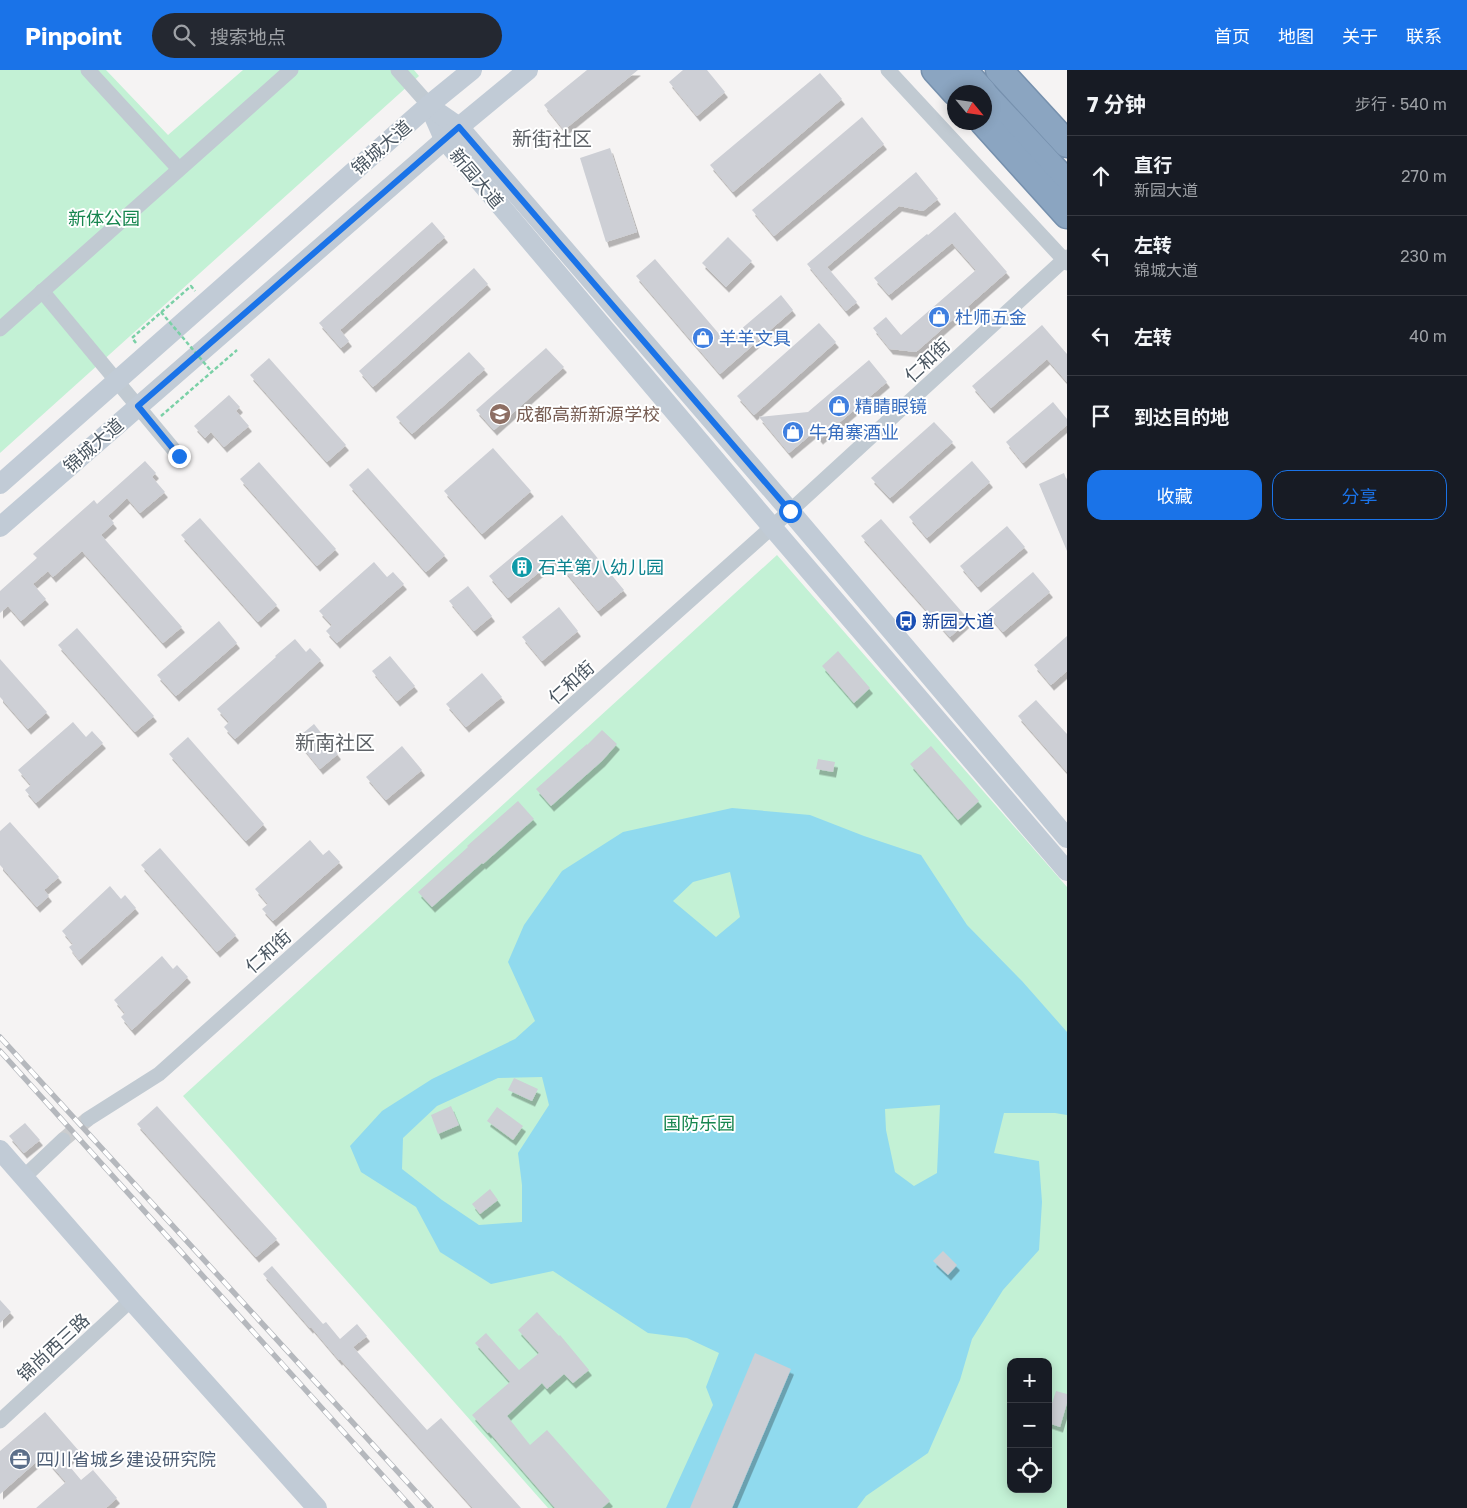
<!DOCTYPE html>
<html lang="zh">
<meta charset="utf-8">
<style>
body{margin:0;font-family:"Golos Text","Noto Sans SC",sans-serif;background:#242831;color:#f1f3f6}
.controls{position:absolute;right:15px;bottom:15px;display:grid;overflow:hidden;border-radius:10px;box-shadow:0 2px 12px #0003}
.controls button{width:45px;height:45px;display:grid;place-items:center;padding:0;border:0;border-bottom:1px solid #363941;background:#171b24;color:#f1f3f6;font:25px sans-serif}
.compass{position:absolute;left:947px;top:15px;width:45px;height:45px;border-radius:50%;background:#171b24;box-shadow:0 2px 12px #0003;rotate:119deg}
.stop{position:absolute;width:15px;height:15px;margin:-11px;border:4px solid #1a73e8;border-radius:50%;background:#fff}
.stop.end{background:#1a73e8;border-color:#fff;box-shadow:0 1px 5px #0008}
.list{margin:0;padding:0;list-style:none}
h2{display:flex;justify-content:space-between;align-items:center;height:65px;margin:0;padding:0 20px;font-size:21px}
h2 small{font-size:16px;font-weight:400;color:#9ea1a6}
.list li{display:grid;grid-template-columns:32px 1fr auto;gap:15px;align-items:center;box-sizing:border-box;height:80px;padding:0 20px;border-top:1px solid #363941}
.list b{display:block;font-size:19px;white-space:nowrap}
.list p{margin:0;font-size:16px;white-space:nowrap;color:#9ea1a6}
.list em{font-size:16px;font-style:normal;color:#9ea1a6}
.actions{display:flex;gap:10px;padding:15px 20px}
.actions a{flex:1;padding:11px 0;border:1px solid #1a73e8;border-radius:15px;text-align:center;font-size:18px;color:#1a73e8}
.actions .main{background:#1a73e8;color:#fff}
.icon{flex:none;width:28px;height:28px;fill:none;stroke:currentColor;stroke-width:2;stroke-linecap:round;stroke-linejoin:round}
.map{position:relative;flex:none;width:1067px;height:1438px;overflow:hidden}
header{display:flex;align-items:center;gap:30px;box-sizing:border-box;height:70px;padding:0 25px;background:#1a73e8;color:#fff}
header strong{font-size:24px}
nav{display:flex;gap:28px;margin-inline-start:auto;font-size:18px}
.search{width:350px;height:45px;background:#242831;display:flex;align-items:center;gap:12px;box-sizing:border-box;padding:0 18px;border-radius:28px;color:#9ea1a6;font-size:19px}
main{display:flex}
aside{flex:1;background:#171b24}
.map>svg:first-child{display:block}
</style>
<header>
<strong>Pinpoint</strong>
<div class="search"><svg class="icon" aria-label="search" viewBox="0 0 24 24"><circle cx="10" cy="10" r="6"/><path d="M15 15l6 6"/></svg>搜索地点</div>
<nav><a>首页</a><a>地图</a><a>关于</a><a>联系</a></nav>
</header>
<main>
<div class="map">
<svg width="1067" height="1438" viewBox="0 0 1067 1438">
<defs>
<filter id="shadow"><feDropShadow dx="3" dy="5.5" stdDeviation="0" flood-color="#0004"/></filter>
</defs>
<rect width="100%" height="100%" fill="#f5f3f3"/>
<g fill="#c3f1d5" fill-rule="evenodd">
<path d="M0 0H106L168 65 243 0H414L419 6 0 383Z"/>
<path d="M777 485 1067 817V1438H548L183 1026ZM1011 1292H1048V1419H1011Z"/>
</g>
<path fill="#90daee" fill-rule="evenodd" d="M732 738 810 745 864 766 921 785 967 855 1022 911 1067 962V1045L1055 1043H1004L994 1083 1039 1091 1042 1132 1039 1180 1003 1220 972 1269 960 1310 928 1383 866 1426 857 1438H666L713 1335 706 1317 719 1283 687 1268 648 1263 553 1201 491 1214 440 1182 416 1137 361 1102 350 1076 382 1041 432 1009 515 969 535 951 508 892 524 855 562 801 623 762ZM730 802 740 847 716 867 673 831 693 812ZM542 1007 549 1035 518 1083 522 1115V1152L479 1155 442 1130 402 1099 403 1068 437 1036 498 1008ZM940 1035 937 1103 914 1116 895 1102 886 1060 885 1039Z"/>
<g fill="#cdcfd5" filter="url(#shadow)">
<path d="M587 0H638L564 60 544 35Z"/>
<path d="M683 0H707L725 22 697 46 669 12Z"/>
<path d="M820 3 842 29 733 122 710 95Z"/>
<path d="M862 47 884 74 774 166 752 140Z"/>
<path d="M610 78 637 162 606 172 580 88Z"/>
<path d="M916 102 938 129 923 141 899 136 827 197 857 232 846 241 807 194Z"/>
<path d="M955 142 1007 202 916 282 890 279 873 258 886 247 901 265 976 200 952 173 889 225 874 208 927 164 928 165Z"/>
<path d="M432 152 445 167 340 260 349 271 341 278 319 253Z"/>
<path d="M728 167 752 191 726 217 702 193Z"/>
<path d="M655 189 726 272 781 225 793 240 720 304 636 206Z"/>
<path d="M474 198 488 214 373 317 359 301Z"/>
<path d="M819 253 836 272 754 345 737 326Z"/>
<path d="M1042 255 1067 284V312L1047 289 991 338 972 316Z"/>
<path d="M546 278 564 297 494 360 476 340Z"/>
<path d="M469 282 485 299 412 364 396 347Z"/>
<path d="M269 288 346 375 327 392 250 305Z"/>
<path d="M869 290 887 312 820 369 814 362 789 383 759 347 808 342Z"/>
<path d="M229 325 240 337 236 341 249 356 224 377 211 362 205 368 194 356Z"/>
<path d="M1053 332 1067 349V355L1023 393 1006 372Z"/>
<path d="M934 352 953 372 890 428 871 408Z"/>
<path d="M493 378 531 421 482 464 444 421Z"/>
<path d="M145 391 156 403 152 407 165 422 140 443 127 428 108 446 114 453 101 465 182 557 163 573 82 481 53 507 48 501 33 514 46 529 21 551 8 536 0 543V521L37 488 33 484 94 430 97 434Z"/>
<path d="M972 391 990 412 927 468 909 447Z"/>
<path d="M259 392 336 479 317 496 240 409Z"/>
<path d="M368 398 445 485 426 502 349 415Z"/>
<path d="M1064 403 1067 411V481L1039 414Z"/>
<path d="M562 445 624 520 598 541 555 489 508 528 489 506Z"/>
<path d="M200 448 277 535 258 552 181 465Z"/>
<path d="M881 449 969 550 950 567 861 466Z"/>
<path d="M1007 456 1025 477 978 517 960 496Z"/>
<path d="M374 492 387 507 393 502 404 514 337 573 326 561 332 555 319 541Z"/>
<path d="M1033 502 1050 522 1003 562 986 542Z"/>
<path d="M468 516 492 546 474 561 449 531Z"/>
<path d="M559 537 578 561 542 591 522 567Z"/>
<path d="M219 551 237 573 176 626 157 605Z"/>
<path d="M77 558 154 646 135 662 58 575Z"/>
<path d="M1067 566V601L1051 615 1034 595Z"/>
<path d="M295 569 306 582 310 578 321 590 235 669 224 657 229 652 217 639 276 587 275 586Z"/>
<path d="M838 581 870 618 854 633 822 596Z"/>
<path d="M390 586 415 616 397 631 372 601Z"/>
<path d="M0 589 47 642 28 659 0 627Z"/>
<path d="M482 603 502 627 466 657 446 634Z"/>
<path d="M1036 630 1067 664V702L1018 646Z"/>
<path d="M73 652 86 667 92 661 103 673 36 733 25 720 31 715 18 700Z"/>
<path d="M314 654 338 684 320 699 296 669Z"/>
<path d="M602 660 617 674 602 691 551 736 536 719 587 674V675Z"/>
<path d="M188 667 264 754 246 771 169 684Z"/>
<path d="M402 676 422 700 386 730 366 707Z"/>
<path d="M931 676 979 731 958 750 910 694Z"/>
<path d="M818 689 835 692 833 702 816 699Z"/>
<path d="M518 731 534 749 483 794 482 793 432 837 418 822 468 777 467 776Z"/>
<path d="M10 752 59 807 44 820 49 826 37 837 0 795V761Z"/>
<path d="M310 770 323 785 329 780 340 792 273 851 262 839 268 834 255 819Z"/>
<path d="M160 778 236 865 217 882 141 795Z"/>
<path d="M110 816 121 829 125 825 136 838 79 890 69 877 73 874 62 861Z"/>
<path d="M162 886 173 899 177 895 188 907 132 960 121 947 125 943 114 930Z"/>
<path d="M514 1008 538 1019 532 1031 508 1020Z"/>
<path d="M157 1036 277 1169 256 1187 137 1054Z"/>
<path d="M451 1036 459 1055 438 1064 431 1045Z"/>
<path d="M497 1037 523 1056 513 1070 487 1051Z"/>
<path d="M25 1053 40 1070 24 1083 9 1066Z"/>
<path d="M490 1119 498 1130 480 1144 472 1134Z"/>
<path d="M943 1181 957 1195 948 1205 933 1191Z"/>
<path d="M272 1196 323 1254 326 1252 340 1269 357 1254 367 1266 353 1277 427 1360 441 1348 521 1438H473L340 1289 339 1290 311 1257 310 1258 263 1204Z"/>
<path d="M0 1230 11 1242 0 1253Z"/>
<path d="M537 1242 559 1266 560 1265 589 1300 573 1313 564 1304 547 1319 542 1313 507 1346 530 1375 547 1360 610 1431 602 1438H555L489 1362 488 1363 472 1345 510 1312 475 1273 486 1263 519 1300 539 1283 518 1260Z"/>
<path d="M755 1283 791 1299 732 1438H690Z"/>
<path d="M1056 1321 1067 1324V1333L1060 1357 1048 1353V1345Z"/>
<path d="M45 1342 79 1381 66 1392 81 1410 93 1400 117 1428 106 1438H36L66 1412 43 1386 0 1424V1381Z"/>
</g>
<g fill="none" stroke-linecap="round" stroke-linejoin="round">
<path stroke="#caccce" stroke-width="15" stroke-dasharray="15 8" stroke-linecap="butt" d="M63 1070 88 1049"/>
<g stroke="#7690ad" stroke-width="29">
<g id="highway">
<path d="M935 0 955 22"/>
<path d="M963 0 983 22"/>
<path d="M999 0 1067 74"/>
<path d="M984 24 1067 113"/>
<path d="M983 52 1067 145"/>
</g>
</g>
<g stroke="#7ad0a6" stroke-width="2.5" stroke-dasharray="4 2.5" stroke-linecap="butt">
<path d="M136 273 132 268 191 216 195 221"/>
<path d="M161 346 237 280"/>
</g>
<g stroke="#c1cad2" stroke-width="15">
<path d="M88 0 179 99"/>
<path d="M398 0 429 35"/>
<path d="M888 0 1067 193"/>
<path d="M42 221 179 386"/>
<path d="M0 259 291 0"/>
<path d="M88 1049 159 1004 790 441 1067 187"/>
<path d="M24 1107 63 1070"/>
<path d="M0 1351 131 1230"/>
</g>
<g stroke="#c1cbd6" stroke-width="20">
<path d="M429 35 444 69 772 457 1067 801"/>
<path d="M430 37 459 57 790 441 1067 768"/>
<path d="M0 414 429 35 472 0"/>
<path d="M0 457 459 57 528 0"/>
<path d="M0 1080 131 1230 317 1438"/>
</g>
<use href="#highway" stroke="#8ba5c1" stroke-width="26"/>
<g stroke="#b5b8bd" stroke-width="5.5">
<g id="rail">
<path d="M0 967 431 1438"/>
<path d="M0 981 412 1438"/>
</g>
</g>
<use href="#rail" stroke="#fff" stroke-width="4" stroke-dasharray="11" stroke-linecap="butt"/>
<path stroke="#7ad0a6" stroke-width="2.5" stroke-dasharray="4 2.5" stroke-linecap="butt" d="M161 242 212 302"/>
</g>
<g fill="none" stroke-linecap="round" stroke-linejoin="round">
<path stroke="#1a73e8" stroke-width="6" d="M179 386 138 336 459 57 790 441"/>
</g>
<defs>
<g id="shop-disc" transform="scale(1.125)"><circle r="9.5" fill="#3f7fe0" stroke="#fff"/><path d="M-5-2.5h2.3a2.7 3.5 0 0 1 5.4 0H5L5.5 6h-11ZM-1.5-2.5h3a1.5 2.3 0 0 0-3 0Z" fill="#fff"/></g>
<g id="school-disc" transform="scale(1.125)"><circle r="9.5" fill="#8d6e63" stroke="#fff"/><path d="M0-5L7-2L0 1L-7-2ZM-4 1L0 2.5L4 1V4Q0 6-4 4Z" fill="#fff"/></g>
<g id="building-disc" transform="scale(1.125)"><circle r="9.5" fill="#0f9aa8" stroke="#fff"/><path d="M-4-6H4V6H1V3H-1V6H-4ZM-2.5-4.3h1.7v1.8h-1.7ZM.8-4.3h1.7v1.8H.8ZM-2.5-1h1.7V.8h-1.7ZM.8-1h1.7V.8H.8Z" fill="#fff"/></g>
<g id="bus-disc" transform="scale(1.125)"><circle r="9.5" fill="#1a4fb4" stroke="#fff"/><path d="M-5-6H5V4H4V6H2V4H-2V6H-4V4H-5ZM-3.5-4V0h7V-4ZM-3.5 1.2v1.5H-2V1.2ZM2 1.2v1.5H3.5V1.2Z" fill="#fff"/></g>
<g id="office-disc" transform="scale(1.125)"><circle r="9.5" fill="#5c6f8a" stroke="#fff"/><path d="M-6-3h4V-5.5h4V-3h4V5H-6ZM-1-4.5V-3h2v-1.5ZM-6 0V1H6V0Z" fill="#fff"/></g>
</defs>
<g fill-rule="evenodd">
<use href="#shop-disc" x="939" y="247"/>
<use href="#shop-disc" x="703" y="268"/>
<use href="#shop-disc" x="839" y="336"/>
<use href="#school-disc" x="500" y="344"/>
<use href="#shop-disc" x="793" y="362"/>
<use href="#building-disc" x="522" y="497"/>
<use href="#bus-disc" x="906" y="551"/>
<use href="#office-disc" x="20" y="1389"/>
</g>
<g text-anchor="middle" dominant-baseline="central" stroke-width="4" stroke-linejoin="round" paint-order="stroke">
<g font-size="18" fill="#4a5661" stroke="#fff">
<text transform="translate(381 77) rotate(-41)">锦城大道</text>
<text transform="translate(477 108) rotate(50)">新园大道</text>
<text transform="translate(927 290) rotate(-43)">仁和街</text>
<text transform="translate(93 375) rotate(-41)">锦城大道</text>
<text transform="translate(571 612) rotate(-42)">仁和街</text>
<text transform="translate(268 881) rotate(-42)">仁和街</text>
<text transform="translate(53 1277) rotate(-43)">锦尚西三路</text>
</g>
<g font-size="18" fill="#17864f" stroke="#fff">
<text x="104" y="148">新体公园</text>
<text x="699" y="1053">国防乐园</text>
</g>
<g font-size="18" fill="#366cbe" stroke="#fff" text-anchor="start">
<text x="955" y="247">杜师五金</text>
<text x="719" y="268">羊羊文具</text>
<text x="855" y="336">精睛眼镜</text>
<text x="809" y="362">牛角寨酒业</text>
</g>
<g font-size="18" fill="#785e54" stroke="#fff" text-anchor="start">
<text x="516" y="344">成都高新新源学校</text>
</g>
<g font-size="18" fill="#0d838f" stroke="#fff" text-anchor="start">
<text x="538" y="497">石羊第八幼儿园</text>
</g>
<g font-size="18" fill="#164399" stroke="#fff" text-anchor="start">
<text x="922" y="551">新园大道</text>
</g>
<g font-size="18" fill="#4e5e75" stroke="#fff" text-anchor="start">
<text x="36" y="1389">四川省城乡建设研究院</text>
</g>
<g font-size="20" fill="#5f6368" stroke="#fff">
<text x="552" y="68">新街社区</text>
<text x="335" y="672">新南社区</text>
</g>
</g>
</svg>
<div class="controls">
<button>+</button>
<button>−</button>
<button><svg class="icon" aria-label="locate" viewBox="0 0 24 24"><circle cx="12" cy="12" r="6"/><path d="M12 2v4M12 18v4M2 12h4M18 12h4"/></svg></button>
</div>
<svg class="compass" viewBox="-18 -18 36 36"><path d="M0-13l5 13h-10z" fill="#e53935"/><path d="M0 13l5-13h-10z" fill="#9ea1a6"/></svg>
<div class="stop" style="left:790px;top:441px"></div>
<div class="stop end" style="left:179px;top:386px"></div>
</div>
<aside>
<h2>7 分钟<small>步行 · 540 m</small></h2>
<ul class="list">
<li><svg class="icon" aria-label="ahead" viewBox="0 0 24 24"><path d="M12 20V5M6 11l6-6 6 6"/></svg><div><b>直行</b><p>新园大道</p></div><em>270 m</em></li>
<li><svg class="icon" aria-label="left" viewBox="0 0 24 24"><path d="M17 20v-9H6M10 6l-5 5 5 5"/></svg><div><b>左转</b><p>锦城大道</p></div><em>230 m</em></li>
<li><svg class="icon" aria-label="left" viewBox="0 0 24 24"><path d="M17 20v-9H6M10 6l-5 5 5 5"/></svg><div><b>左转</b></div><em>40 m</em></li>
<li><svg class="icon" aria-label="arrive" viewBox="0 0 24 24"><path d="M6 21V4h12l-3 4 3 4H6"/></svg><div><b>到达目的地</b></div></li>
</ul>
<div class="actions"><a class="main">收藏</a><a>分享</a></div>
</aside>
</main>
